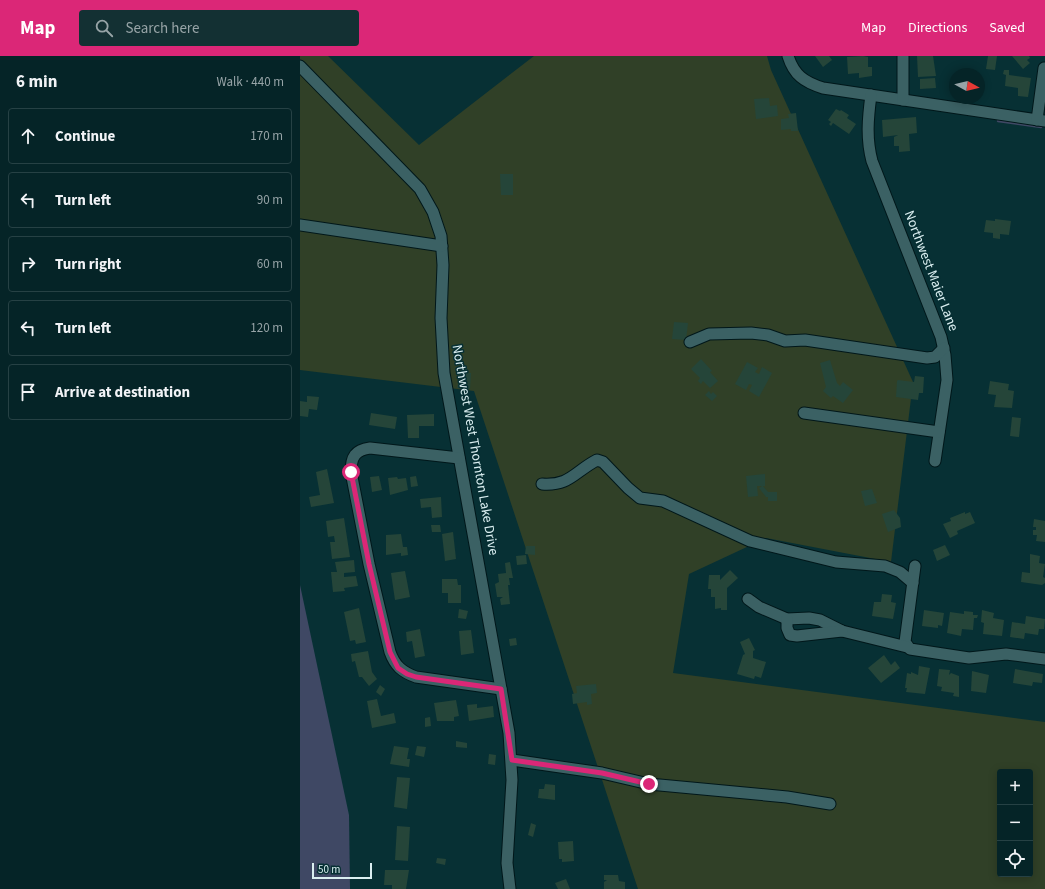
<!DOCTYPE html>
<meta charset="utf-8">
<style>
body{margin:0;font-family:"Source Sans 3",sans-serif;background:#133033;color:#f1f3f6}
.controls{position:absolute;right:12px;bottom:12px;display:grid;overflow:hidden;border-radius:4px;box-shadow:0 2px 10px #0003}
.controls button{width:36px;height:36px;display:grid;place-items:center;padding:0;border:0;border-bottom:1px solid #264144;background:#052427;color:#f1f3f6;font:20px sans-serif}
.compass{position:absolute;left:649px;top:12px;width:36px;height:36px;border-radius:50%;background:#052427;box-shadow:0 2px 10px #0003;rotate:98deg}
.scale{position:absolute;left:12px;bottom:10px;width:60px;box-sizing:border-box;padding-left:4px;border:2px solid #daeef0;border-top:0;font-size:11px;line-height:14px;white-space:nowrap;color:#daeef0;-webkit-text-stroke:3px #073034;paint-order:stroke}
.stop{position:absolute;width:12px;height:12px;margin:-9px;border:3px solid #db2777;border-radius:50%;background:#fff}
.stop.end{background:#db2777;border-color:#fff;box-shadow:0 1px 4px #0008}
.list{margin:0;padding:0;list-style:none}
h2{display:flex;justify-content:space-between;align-items:center;height:52px;margin:0;padding:0 16px;font-size:17px}
h2 small{font-size:13px;font-weight:400;color:#97a4a7}
.list li{display:grid;grid-template-columns:26px 1fr auto;gap:12px;align-items:center;box-sizing:border-box;height:56px;margin:0 8px 8px;padding:0 8px;border:1px solid #264144;border-radius:4px}
.list b{display:block;font-size:15px;white-space:nowrap}
.list em{font-size:13px;font-style:normal;color:#97a4a7}
.icon{flex:none;width:22px;height:22px;fill:none;stroke:currentColor;stroke-width:2;stroke-linecap:round;stroke-linejoin:round}
.map{position:relative;flex:none;width:745px;height:833px;overflow:hidden}
header{display:flex;align-items:center;gap:24px;box-sizing:border-box;height:56px;padding:0 20px;background:#db2777;color:#fff}
header strong{font-size:19px}
nav{display:flex;gap:22px;margin-inline-start:auto;font-size:14px}
.search{width:280px;height:36px;background:#133033;display:flex;align-items:center;gap:10px;box-sizing:border-box;padding:0 14px;border-radius:4px;color:#97a4a7;font-size:15px}
main{display:flex}
aside{flex:1;background:#052427}
.map>svg:first-child{display:block}
</style>
<header>
<strong>Map</strong>
<div class="search"><svg class="icon" aria-label="search" viewBox="0 0 24 24"><circle cx="10" cy="10" r="6"/><path d="M15 15l6 6"/></svg>Search here</div>
<nav><a>Map</a><a>Directions</a><a>Saved</a></nav>
</header>
<main>
<aside>
<h2>6 min<small>Walk · 440 m</small></h2>
<ul class="list">
<li><svg class="icon" aria-label="ahead" viewBox="0 0 24 24"><path d="M12 20V5M6 11l6-6 6 6"/></svg><div><b>Continue</b></div><em>170 m</em></li>
<li><svg class="icon" aria-label="left" viewBox="0 0 24 24"><path d="M17 20v-9H6M10 6l-5 5 5 5"/></svg><div><b>Turn left</b></div><em>90 m</em></li>
<li><svg class="icon" aria-label="right" viewBox="0 0 24 24"><path d="M7 20v-9h11M14 6l5 5-5 5"/></svg><div><b>Turn right</b></div><em>60 m</em></li>
<li><svg class="icon" aria-label="left" viewBox="0 0 24 24"><path d="M17 20v-9H6M10 6l-5 5 5 5"/></svg><div><b>Turn left</b></div><em>120 m</em></li>
<li><svg class="icon" aria-label="arrive" viewBox="0 0 24 24"><path d="M6 21V4h12l-3 4 3 4H6"/></svg><div><b>Arrive at destination</b></div></li>
</ul>
</aside>
<div class="map">
<svg width="745" height="833" viewBox="0 0 745 833">
<rect width="100%" height="100%" fill="#073034"/>
<path fill="#304027" fill-rule="evenodd" d="M0 0H28L119 89 234 0H467L471 14 613 326 591 506 466 482 389 518 373 617 745 666V833H338L174 335 0 314ZM700 716H730V818H700Z"/>
<path fill="#3f4864" d="M0 529 49 759 50 833H0Z"/>
<g fill="none" stroke-linecap="round" stroke-linejoin="round">
<path stroke="#3f4864" stroke-width="2.5" d="M698 65 741 71"/>
</g>
<g fill="#254539">
<path d="M515 0H529L532 4 523 11Z"/>
<path d="M563 0 568 1V11H572V20L559 22V17L548 18 547 1Z"/>
<path d="M617 0H633L636 20 618 21Z"/>
<path d="M688 0H697L695 14 686 13Z"/>
<path d="M712 0H729L730 2 727 4 730 7 723 13Z"/>
<path d="M704 14H709V19L731 22 728 41 718 40V32L705 30 706 19 703 18Z"/>
<path d="M635 22 636 32 620 33V23Z"/>
<path d="M469 42 470 50 477 49 478 60 456 63 454 43Z"/>
<path d="M536 53 540 55 541 54 549 59 547 62 556 68 549 78 533 67 531 70 529 68 531 66 528 64Z"/>
<path d="M496 57 498 75H491V73L481 74V63L489 62 488 58Z"/>
<path d="M616 61 617 77 609 78 610 95 599 96V90H594V81L598 79 583 81 582 64Z"/>
<path d="M200 118H213V139H201Z"/>
<path d="M695 163 711 165 709 179 700 178V183L693 182V177L684 176 686 164 695 165Z"/>
<path d="M374 266 388 267 386 284 372 283Z"/>
<path d="M401 303 412 315 410 316 418 325 410 332 403 325 401 328 398 325 400 322 391 313Z"/>
<path d="M530 304 537 327 540 330 543 326 553 334 543 347 533 340 531 342 523 335 526 331 520 307Z"/>
<path d="M447 306 458 312 455 316 459 318 462 311 472 317 459 341 449 335 452 329 449 328 446 334 435 328Z"/>
<path d="M161 313H167V317H171L170 333 157 332Z"/>
<path d="M615 320 624 321 623 337H619L618 344 596 341 597 325 598 324 614 326Z"/>
<path d="M690 325 709 328 708 334 714 335 712 352 694 351 696 339 688 338Z"/>
<path d="M409 335 411 338 413 336 417 340 412 345 405 339Z"/>
<path d="M7 340 19 341 17 354 9 353 8 361 0 360V345L7 346Z"/>
<path d="M71 357 97 361 95 373 69 369Z"/>
<path d="M134 358V370H119V382H108L107 359Z"/>
<path d="M712 361 721 362 719 381 710 380Z"/>
<path d="M27 413 34 447 11 451 9 441 20 439 16 416Z"/>
<path d="M465 418V430H463L468 436H477V445H468V441H466L459 432 462 430H457L458 440 448 441 446 420Z"/>
<path d="M79 420 82 434 72 436 70 421Z"/>
<path d="M116 420 118 430 111 431 110 421Z"/>
<path d="M97 421 98 423 106 422 108 434 90 439 88 422Z"/>
<path d="M572 433 577 447 565 450 561 435Z"/>
<path d="M141 441 142 461 132 462 131 451 121 452 120 443Z"/>
<path d="M594 454 600 462 601 471 588 476 582 458Z"/>
<path d="M665 456V458L670 456 675 467 657 475 658 478 650 482 643 468 651 465 650 462Z"/>
<path d="M44 462 50 501 32 503 30 486H35L34 480 28 481 26 465Z"/>
<path d="M734 463 745 465V486L736 485 737 479H733V474H736V471H733Z"/>
<path d="M131 469H140L141 476H132Z"/>
<path d="M153 476 156 503 145 505 142 478Z"/>
<path d="M101 478 103 491H107L108 499 101 500V497L86 499V479Z"/>
<path d="M645 489 650 499 637 505 633 494Z"/>
<path d="M226 490H235V499L225 498Z"/>
<path d="M730 498 740 500 739 507 745 508 743 521 745 522V527L742 529 721 526 722 516 730 517Z"/>
<path d="M226 499 227 508 217 509 216 500Z"/>
<path d="M54 504 55 516 44 517V521L56 520 58 530 44 532 45 535 33 536 31 516H37L35 506Z"/>
<path d="M210 506 213 522H209L210 529H208L210 548 201 549 200 543 203 541H197L195 528 199 526 198 518 206 517 205 507Z"/>
<path d="M430 514 438 522 427 532V554H421V552L415 553V541H411V533H408L409 519H420V524Z"/>
<path d="M105 515 110 541 95 544 91 517Z"/>
<path d="M142 523H157L158 529H161V547H148V537H142Z"/>
<path d="M582 538 592 539 591 546 596 547 593 563 572 560 574 546H581Z"/>
<path d="M59 552 66 586 56 588 55 584 50 585 44 556Z"/>
<path d="M159 553 168 555 166 563 158 562Z"/>
<path d="M624 554 644 557 642 570 638 569V572L622 570Z"/>
<path d="M682 554 694 557 693 562 704 564 702 580 683 578 684 567 681 566Z"/>
<path d="M664 555 673 556V559H678L677 562H674L673 574 662 573 661 580 647 577 650 556 664 558Z"/>
<path d="M726 560 745 563 744 573H739L738 579 725 577 724 583 710 581 712 566 725 568Z"/>
<path d="M120 573 125 600 115 602 112 585 107 586 106 576Z"/>
<path d="M171 574 174 597 161 599 159 575Z"/>
<path d="M216 582 217 589 210 590 209 583Z"/>
<path d="M449 582 455 594 453 595V602L466 606 461 622 455 620 454 623 437 618 443 599 445 598 440 586Z"/>
<path d="M68 595 72 616 77 623 69 630 62 621H59L55 605 52 606 51 598Z"/>
<path d="M584 599 591 609 595 605 600 612 581 627 568 612Z"/>
<path d="M619 610 630 612 625 638 606 636 607 632H605L607 617 611 618V616L618 619Z"/>
<path d="M639 613 650 614 649 619 651 617 659 620V641L653 640 654 637 641 635 642 631 637 630Z"/>
<path d="M715 613 743 618 742 627 733 626 732 630 713 627Z"/>
<path d="M672 615 689 619 686 637 671 635Z"/>
<path d="M296 628 297 637 291 638 292 648 287 649V646L273 648 272 638 277 637 276 630Z"/>
<path d="M80 629 85 633 81 640 76 636Z"/>
<path d="M77 643 81 660 94 657 96 667 72 672 67 645Z"/>
<path d="M156 644 159 660 154 661V665H137L134 647Z"/>
<path d="M177 648V652L193 650 194 661 169 665 167 649Z"/>
<path d="M130 661 131 670 125 671V662Z"/>
<path d="M156 685 167 687V692L156 691Z"/>
<path d="M94 690 109 692 107 703H110L109 711 90 708Z"/>
<path d="M117 690 126 691 124 701 115 699Z"/>
<path d="M189 698 196 699 195 709 188 708Z"/>
<path d="M97 721 110 722 107 753 94 751Z"/>
<path d="M245 728 255 729V744L238 742 239 733H244Z"/>
<path d="M231 767 236 769 233 781 228 779Z"/>
<path d="M97 770 110 771 108 805 95 804Z"/>
<path d="M273 785 274 805 262 806V803H259L258 786Z"/>
<path d="M137 802 146 803 145 809 136 807Z"/>
<path d="M85 814H109L106 833H92V829H84Z"/>
<path d="M304 819H318L319 825 325 826V833H304V826L307 824H304Z"/>
<path d="M266 823 270 833H258L255 827Z"/>
</g>
<g fill="none" stroke-linecap="round" stroke-linejoin="round">
<g stroke="#00171a" stroke-width="13">
<g id="minor">
<path d="M488 0C494 19 504 26 523 32L745 65"/>
<path d="M0 10 120 133 133 156 141 180 143 209 141 262 144 317 209 677 212 724 207 807 210 833"/>
<path d="M571 39C568 62 566 82 572 105L641 281 645 299 647 324 635 405"/>
<path d="M603 44V0"/>
<path d="M737 64 744 12"/>
<path d="M0 169 142 190"/>
<path d="M390 286 409 278 451 277 468 279 485 285 505 284 532 288 627 302 635 301 644 292"/>
<path d="M504 357 639 376"/>
<path d="M159 402 70 392C55 394 51 401 51 416L69 508 90 596C95 610 102 616 116 621L201 633"/>
<path d="M242 428C270 430 274 416 297 404L303 406 328 432 340 442 363 445 450 485 536 506 585 510 600 516 613 527"/>
<path d="M615 510 605 586 610 593 669 602 706 598 745 603"/>
<path d="M448 543 459 551 487 563 509 562 520 564 542 575 607 591"/>
<path d="M487 563V572L490 579 497 580 542 575"/>
<path d="M212 704 302 717 349 728 487 741 530 748"/>
</g>
</g>
<use href="#minor" stroke="#3b6164" stroke-width="11"/>
</g>
<g fill="none" stroke-linecap="round" stroke-linejoin="round">
<path stroke="#db2777" stroke-width="5" d="M51 416 69 508 90 596 98 612 107 618 116 621 201 633 212 704 302 717 349 728"/>
</g>
<g text-anchor="middle" dominant-baseline="central" stroke-width="3" stroke-linejoin="round" paint-order="stroke">
<g font-size="14" fill="#daeef0" stroke="#073034">
<text transform="translate(631 215) rotate(69)">Northwest Maier Lane</text>
<text transform="translate(175 394) rotate(80)">Northwest West Thornton Lake Drive</text>
</g>
</g>
</svg>
<div class="controls">
<button>+</button>
<button>−</button>
<button><svg class="icon" aria-label="locate" viewBox="0 0 24 24"><circle cx="12" cy="12" r="6"/><path d="M12 2v4M12 18v4M2 12h4M18 12h4"/></svg></button>
</div>
<svg class="compass" viewBox="-18 -18 36 36"><path d="M0-13l5 13h-10z" fill="#e53935"/><path d="M0 13l5-13h-10z" fill="#97a4a7"/></svg>
<div class="scale">50 m</div>
<div class="stop" style="left:51px;top:416px"></div>
<div class="stop end" style="left:349px;top:728px"></div>
</div>
</main>
